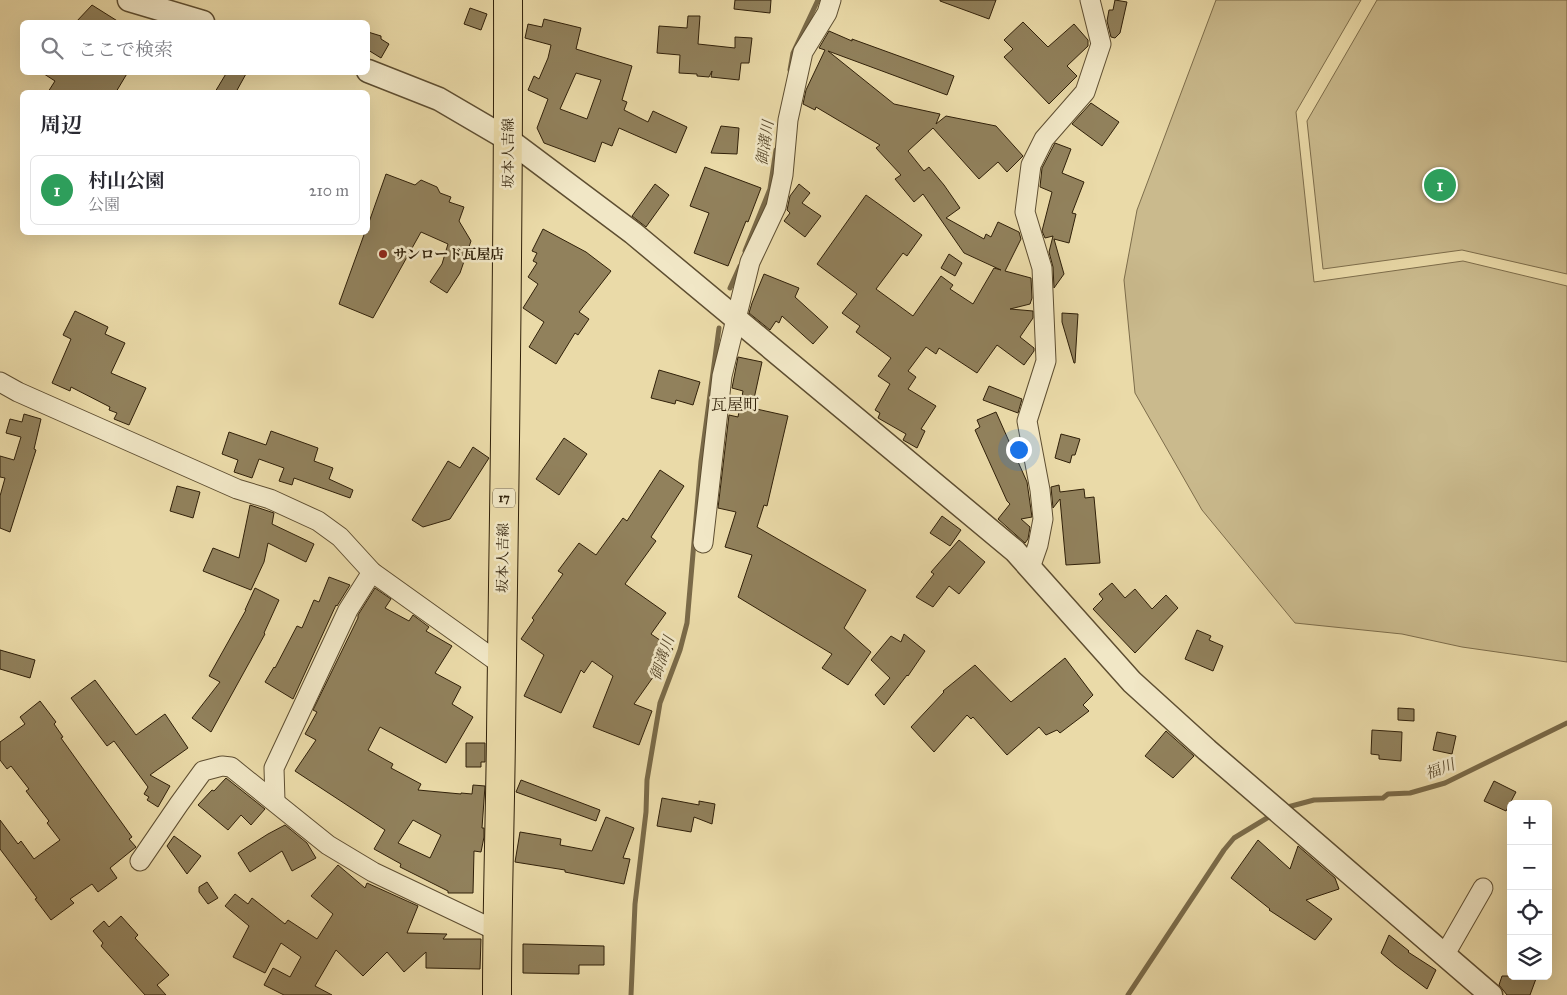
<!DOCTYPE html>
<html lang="ja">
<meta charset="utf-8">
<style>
body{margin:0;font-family:"IM FELL Great Primer","Noto Serif JP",serif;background:#f2f2f3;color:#2b2b33}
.controls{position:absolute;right:15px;bottom:15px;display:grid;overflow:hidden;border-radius:8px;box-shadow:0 5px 20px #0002}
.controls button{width:45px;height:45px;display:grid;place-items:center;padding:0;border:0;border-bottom:1px solid #e1e1e2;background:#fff;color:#2b2b33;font:25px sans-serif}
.you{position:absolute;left:1018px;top:449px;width:18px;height:18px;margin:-12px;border:4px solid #fff;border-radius:50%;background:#1a73e8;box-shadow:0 0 0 8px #1a73e833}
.badge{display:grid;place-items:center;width:32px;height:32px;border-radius:50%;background:#d93025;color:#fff;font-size:16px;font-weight:700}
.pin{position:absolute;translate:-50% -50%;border:2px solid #fff;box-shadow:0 1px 5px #0006}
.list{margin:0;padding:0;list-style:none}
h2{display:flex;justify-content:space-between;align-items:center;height:65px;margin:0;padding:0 20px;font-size:21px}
h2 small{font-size:16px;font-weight:400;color:#7c7c81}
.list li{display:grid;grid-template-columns:32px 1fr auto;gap:15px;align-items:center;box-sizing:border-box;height:70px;margin:0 10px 10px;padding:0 10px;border:1px solid #e1e1e2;border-radius:8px}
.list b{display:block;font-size:19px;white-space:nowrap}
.list p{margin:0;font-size:16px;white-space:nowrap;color:#7c7c81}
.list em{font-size:16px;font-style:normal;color:#7c7c81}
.icon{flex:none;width:28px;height:28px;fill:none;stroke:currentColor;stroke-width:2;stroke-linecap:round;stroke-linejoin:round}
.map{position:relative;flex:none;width:1567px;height:995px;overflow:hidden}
.search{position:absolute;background:#fff;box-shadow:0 5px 20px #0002;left:20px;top:20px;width:350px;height:55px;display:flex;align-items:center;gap:12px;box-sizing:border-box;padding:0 18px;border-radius:8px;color:#7c7c81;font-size:19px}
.panel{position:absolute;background:#fff;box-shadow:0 5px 20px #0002;left:20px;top:90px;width:350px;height:145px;border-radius:8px}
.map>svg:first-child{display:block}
</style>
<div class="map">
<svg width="1567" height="995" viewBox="0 0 1567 995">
<rect width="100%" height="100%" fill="#eadaa8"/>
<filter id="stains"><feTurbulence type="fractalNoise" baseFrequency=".004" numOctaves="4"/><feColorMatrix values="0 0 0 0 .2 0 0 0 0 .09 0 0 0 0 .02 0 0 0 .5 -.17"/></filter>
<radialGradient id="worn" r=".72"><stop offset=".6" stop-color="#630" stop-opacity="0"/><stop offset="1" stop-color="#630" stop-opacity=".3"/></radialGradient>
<g fill="#caba8d" stroke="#7d6d4b">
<path d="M1216 0H1361L1296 112 1314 282 1463 261 1567 286V662L1462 647 1402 634 1295 623 1202 510 1135 393 1124 280 1137 210Z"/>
<path d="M1377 0H1567V274L1462 250 1323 269 1307 121Z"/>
</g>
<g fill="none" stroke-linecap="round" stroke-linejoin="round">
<g stroke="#7a6a48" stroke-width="5">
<path d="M790 70 793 53 818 0"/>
<path d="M745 251 770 189 776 150"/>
<path d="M730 288 740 266"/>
<path d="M1284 808 1314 800 1383 798 1388 794 1410 793 1445 783 1567 723"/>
<path d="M631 995 635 904 646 812 647 780 660 703 680 650 687 623 701 461 719 328"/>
<path d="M1128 995 1224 850 1234 838 1272 815"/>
</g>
</g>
<g fill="#91815c" stroke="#302009" fill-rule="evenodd">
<path d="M735 0H771L770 13 734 9Z"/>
<path d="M940 0H996L989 19 940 1Z"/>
<path d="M1115 0 1127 2 1120 33 1115 38 1111 37 1107 21 1109 10H1113Z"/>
<path d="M92 5 119 22H76Z"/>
<path d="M470 8 487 14 481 30 464 24Z"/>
<path d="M688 16H700L698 44 735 48V37L752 38 749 63H741L739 80 711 77 712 71 709 77 697 76V74L679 73 680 55 657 53 659 26 687 28Z"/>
<path d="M544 19 581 28 576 49 632 66 622 100 627 102 624 110 648 122 653 111 687 127 676 153 619 128 612 146 602 142 595 162 544 143 537 128 548 99 528 90 534 76 539 79 548 58 551 45 525 38 528 24 542 27ZM576 73 601 80 587 119 560 109Z"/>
<path d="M1023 22 1048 47 1074 24 1088 40V46L1067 66 1077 76 1049 104 1004 57 1013 49 1004 40Z"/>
<path d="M829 31 852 41V39L954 76 947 95 828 51 894 104 940 114 936 124 946 116 996 126 1023 156 1007 172 998 162 979 179 933 128 908 151 924 171 929 167 944 185 960 208 946 218 984 239 986 234 991 237 998 222 1019 232 1021 239 1005 271 1031 278 1032 298 1030 304 1010 309 1033 311V318L1020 337 1034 348V351L1024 365 997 345 977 373 939 348 936 354 926 347 908 371 916 377 908 389 936 406 921 429 925 431 917 448 903 440 906 434 878 418 880 413 875 410 890 384 878 376 891 358 856 332 860 326 842 313 857 294 817 264 866 195 922 235 907 256 903 253 876 289 913 316 941 276 953 285 950 289 973 304 994 268 1001 270 964 253 923 194 914 202 895 179 901 175 876 148 880 145 816 107 815 110 803 104 806 90 825 50 819 48Z"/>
<path d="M368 32 381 36V39L389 44 381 58 368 50Z"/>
<path d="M41 72H128L116 92H48L55 81Z"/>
<path d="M227 72H247L236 92H215Z"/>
<path d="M1091 103 1119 122 1102 146 1072 124Z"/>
<path d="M721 126 739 128 737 154 711 153Z"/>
<path d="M1055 143 1071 149 1062 173 1084 182 1072 213 1076 214 1069 243 1054 239 1064 274 1054 288 1053 267 1049 252 1053 236 1045 238 1042 231 1052 192 1040 187 1042 168Z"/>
<path d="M705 167 761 188 748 222 746 221 728 266 694 253 709 213 690 206Z"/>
<path d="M386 174 415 185 421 180 437 187 440 193 451 197 449 202 464 207 459 221 471 241 460 273 447 293 430 282 442 264 448 244 421 232 373 318 339 304 365 232H368V225Z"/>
<path d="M655 184 669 195 646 227 632 216Z"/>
<path d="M799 184 810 193 802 203 821 216 805 237 784 221 790 213 787 210 790 196Z"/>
<path d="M543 229 586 252 611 271 579 312 589 319 578 335 575 333 556 364 529 347 544 322 523 308 538 284 528 277 537 263 533 261 537 253 532 251Z"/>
<path d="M949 254 962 263 955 276 941 268Z"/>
<path d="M764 274 799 288 795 297 828 327 813 344 782 316 779 323 776 321 770 330 749 313 752 303Z"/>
<path d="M75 311 108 327 105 334 125 343 111 373 146 388 129 425 114 419 117 413 109 410 110 407 71 387 70 391 52 383 71 339 63 335Z"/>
<path d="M1062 313 1078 314 1075 363H1074L1062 322Z"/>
<path d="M738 357 762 362 752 408 788 416 767 506 764 505 757 527 866 590 844 628 871 652 848 685 822 668 832 654 738 597 752 555 725 547 736 512 718 508 729 415 738 417 743 391 732 388Z"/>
<path d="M659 370 700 382 693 405 676 400 675 404 651 398Z"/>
<path d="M989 386 1022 399 1018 413 983 400Z"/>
<path d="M996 412 1027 482 1032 517 1021 519 1030 527 1028 539 1025 543 998 519 1010 504 1007 501 975 430 980 427 977 420Z"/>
<path d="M24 414 41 419 34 449 36 450 10 532 0 528V496L5 478 0 477V456L14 460 21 437 6 433 10 419 22 422Z"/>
<path d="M271 431 318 448 314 461 333 468 329 479 353 490 350 498 294 478 292 485 279 481 284 468 259 459 252 478 234 472 238 460 222 454 229 432 266 445Z"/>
<path d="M1061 434 1080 439 1075 455H1072L1070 463 1055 458Z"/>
<path d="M564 438 587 454 559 495 536 479Z"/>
<path d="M473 447 489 458 450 519 423 527 412 520 448 461 460 468Z"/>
<path d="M660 470 684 486 651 537 656 541 625 584 666 613 651 634 673 649 634 704 652 711 639 745 593 727 613 676 592 661 584 673 581 670 561 713 524 696 544 655 521 639 534 620 532 618 563 574 558 571 579 543 596 555 623 518 627 521Z"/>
<path d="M1059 485 1060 492 1084 489 1085 498 1094 497 1100 563 1066 565 1060 499 1053 508 1051 487Z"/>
<path d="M177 486 200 492 193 518 170 511Z"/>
<path d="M250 505 274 513 272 524 314 544 306 562 268 543 264 562 251 590 203 571 213 548 239 558Z"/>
<path d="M942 516 961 530 950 546 930 533Z"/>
<path d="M959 540 985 562 959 594 949 586 933 607 916 597 934 574 931 572Z"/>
<path d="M329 577 350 585 337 606 336 605 293 699 265 682 274 667 275 668 297 626 302 628 314 600 319 602Z"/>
<path d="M1112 583 1125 598 1135 589 1152 609 1166 595 1178 608 1135 653 1093 609 1103 599 1099 594Z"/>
<path d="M255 588 279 600 264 633 265 634 211 732 192 718 220 682 209 676 246 610H245Z"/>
<path d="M375 588 391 599 385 608 409 621 413 615 429 627 426 631 452 646 435 673 461 687 452 704 473 717 446 763 380 727 368 750 393 764 391 768 421 784 418 790 461 794V793L472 794 473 785 485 786 482 828H484V837L481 852 474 851 473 893H448V891L400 867 401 864 374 849 385 830 295 771 316 740 305 734 317 712 313 710 358 618V615ZM413 820 441 835 430 858 398 843Z"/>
<path d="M1197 630 1211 636 1209 640 1223 646 1213 671 1185 659Z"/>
<path d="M904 634 925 651 908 676 907 675 884 705 875 695 890 678 871 660 891 636 901 642Z"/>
<path d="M0 650 35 660 30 678 0 669Z"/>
<path d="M1065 658 1093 695 1083 705 1089 711 1060 733 1057 730 1046 735 1039 727 1007 755 973 717 971 719 967 715 934 752 911 727 944 692 943 691 975 665 1011 702Z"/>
<path d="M95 680 136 735 165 714 188 748 150 775 170 786 158 807 147 800 149 797 144 794 148 787 114 741 107 746 71 698Z"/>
<path d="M40 701 56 722 54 724 63 737 61 738 132 837 129 839 136 847 110 868 117 878 98 892 92 884 70 899 74 903 51 920 35 899 37 898 0 849V820L18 844 21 841 34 859 60 840 47 823 49 821 26 791 29 789 11 766 7 769 0 760V742L25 724 20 717Z"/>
<path d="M1398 708 1414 709V721L1398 720Z"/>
<path d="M1372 730 1402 732 1401 761 1379 759V755L1371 754Z"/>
<path d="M1166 731 1194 756 1173 778 1145 756Z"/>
<path d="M1437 732 1456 736 1452 754 1433 750Z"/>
<path d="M466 743H485V762H481V767H466Z"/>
<path d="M226 778 265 809 251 825 241 815 228 830 198 805 212 790 214 791Z"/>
<path d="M521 780 600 810 596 821 516 792Z"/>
<path d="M1494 781 1516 792 1506 811 1484 801Z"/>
<path d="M662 798 699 805V801L715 804 712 824 694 817 691 832 657 826Z"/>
<path d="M606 817 634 828 623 858 630 859 624 884 565 872V870L515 862 520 832 561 839 560 845 592 851Z"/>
<path d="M285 825 307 843 316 858 292 871 282 851 250 872 238 853 268 834Z"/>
<path d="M174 836 201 856 187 874 167 846Z"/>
<path d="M1258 840 1290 869 1298 846 1335 878 1339 889 1306 900 1332 919 1315 940 1269 910 1270 909 1231 878Z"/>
<path d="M338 865 365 888 367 883 418 906 407 933 447 934 443 939H481L480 969 426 968V952L404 972 387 952 363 976 336 950 315 986 332 995H284L264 985 273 968 290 977 301 957 281 943 265 973 233 957 249 926 225 906 235 894 248 904 252 898 285 924 288 920 317 939 333 914 311 896Z"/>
<path d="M207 882 218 898 208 904 199 892V887Z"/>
<path d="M121 916 138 935 135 938 169 975 157 985 166 995H145L101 946 103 943 93 931 104 921 109 927Z"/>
<path d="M1389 935 1409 951 1408 952 1436 970 1427 989 1395 965 1381 953Z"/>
<path d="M523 944 604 946V965H579V974L523 973Z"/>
<path d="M1502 976H1537L1530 995H1507L1499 985Z"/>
</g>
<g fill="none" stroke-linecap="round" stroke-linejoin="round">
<g stroke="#5e4e31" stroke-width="21">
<g id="minor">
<path d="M0 382 18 392 237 489 270 499 318 521 340 537 372 572 502 665"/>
<path d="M703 543 722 376 750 262 776 207 783 175 788 120 803 52 827 13 831 0"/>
<path d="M1030 568 1038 545 1043 519 1040 490 1027 421 1046 361 1042 268 1025 212 1031 165 1044 139 1085 92 1101 44 1090 0"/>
<path d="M275 801 274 768 348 610 372 572"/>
<path d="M140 861 179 804 203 771 222 766 231 767 328 845 373 872 497 931"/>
<path d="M1444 956 1483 888"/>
</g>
</g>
<g stroke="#5e4e31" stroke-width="25">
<g id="tertiary">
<path d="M129 0 203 22"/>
<path d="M368 71 439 99 509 140 633 233 1015 551 1132 682 1207 750 1491 995"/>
</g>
</g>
<g stroke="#302009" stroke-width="30">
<path id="primary" d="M497 995C497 908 500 822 501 735 504 490 509 245 508 0"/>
</g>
<use href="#minor" stroke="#f1e7c6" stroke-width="19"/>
<use href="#tertiary" stroke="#f1e7c6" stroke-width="22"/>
<use href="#primary" stroke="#eadaa8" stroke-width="28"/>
</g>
<circle fill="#8f2418" stroke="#f1e7c6" stroke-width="2" cx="383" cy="254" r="5"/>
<g text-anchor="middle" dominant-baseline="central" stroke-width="5" stroke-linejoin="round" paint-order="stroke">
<rect fill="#f1e7c6" stroke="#6a5c42" stroke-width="1" x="493" y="488.5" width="22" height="19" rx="4"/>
<g font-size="12" font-weight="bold" fill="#302009">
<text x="504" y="498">17</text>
</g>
<g font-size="14" fill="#302009" stroke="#f1e7c6">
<text transform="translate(508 153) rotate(-90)">坂本人吉線</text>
<text transform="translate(503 558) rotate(-89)">坂本人吉線</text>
</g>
<g font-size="14" font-weight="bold" fill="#302009" stroke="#f1e7c6" text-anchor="start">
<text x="393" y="254">サンロード瓦屋店</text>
</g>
<g font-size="15" font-style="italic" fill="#5b4b2e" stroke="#f1e7c6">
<text transform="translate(765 143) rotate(-81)">御溝川</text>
<text transform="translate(662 658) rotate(-71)">御溝川</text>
<text transform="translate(1440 769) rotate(-21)">福川</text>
</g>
<g font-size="16" fill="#302009" stroke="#f1e7c6">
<text x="735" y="404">瓦屋町</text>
</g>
</g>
<rect width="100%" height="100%" filter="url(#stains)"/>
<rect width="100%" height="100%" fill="url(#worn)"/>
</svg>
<div class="controls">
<button>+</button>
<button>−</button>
<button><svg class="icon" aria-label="locate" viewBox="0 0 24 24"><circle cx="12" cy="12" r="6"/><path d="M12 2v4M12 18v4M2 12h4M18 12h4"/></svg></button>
<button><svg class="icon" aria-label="layers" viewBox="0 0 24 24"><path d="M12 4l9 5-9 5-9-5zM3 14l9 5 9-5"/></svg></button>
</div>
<div class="you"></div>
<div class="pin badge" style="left:1440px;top:185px;background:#2e9e5b">1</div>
<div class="search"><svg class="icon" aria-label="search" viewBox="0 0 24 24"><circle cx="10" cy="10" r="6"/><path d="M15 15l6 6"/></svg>ここで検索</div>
<section class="panel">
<h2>周辺<small></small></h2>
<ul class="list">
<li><span class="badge" style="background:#2e9e5b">1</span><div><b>村山公園</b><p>公園</p></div><em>210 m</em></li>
</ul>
</section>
</div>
